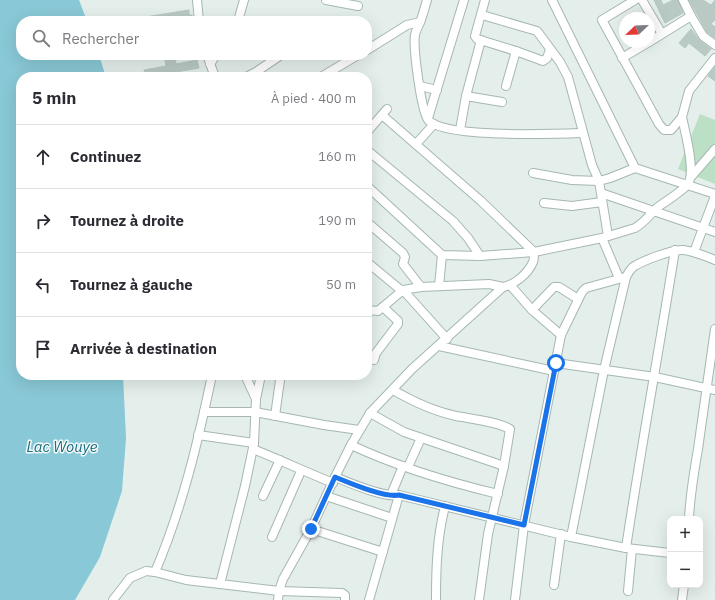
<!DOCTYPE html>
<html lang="fr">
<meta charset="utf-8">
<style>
body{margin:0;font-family:"IBM Plex Sans",sans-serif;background:#f2f2f3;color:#2b2b33}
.controls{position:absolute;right:12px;bottom:12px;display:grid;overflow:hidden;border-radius:8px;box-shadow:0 4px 16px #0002}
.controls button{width:36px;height:36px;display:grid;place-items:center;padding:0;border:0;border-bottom:1px solid #e1e1e2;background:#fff;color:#2b2b33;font:20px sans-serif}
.compass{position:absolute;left:619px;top:12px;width:36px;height:36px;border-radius:50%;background:#fff;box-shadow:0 4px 16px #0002;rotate:247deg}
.stop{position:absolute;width:12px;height:12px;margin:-9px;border:3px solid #1a73e8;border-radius:50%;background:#fff}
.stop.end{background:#1a73e8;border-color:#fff;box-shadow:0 1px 4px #0008}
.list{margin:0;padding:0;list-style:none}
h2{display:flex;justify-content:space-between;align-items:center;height:52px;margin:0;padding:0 16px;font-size:17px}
h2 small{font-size:13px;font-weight:400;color:#7c7c81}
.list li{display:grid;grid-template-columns:26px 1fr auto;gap:12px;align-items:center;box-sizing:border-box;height:64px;padding:0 16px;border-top:1px solid #e1e1e2}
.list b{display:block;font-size:15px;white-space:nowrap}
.list em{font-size:13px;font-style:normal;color:#7c7c81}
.icon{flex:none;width:22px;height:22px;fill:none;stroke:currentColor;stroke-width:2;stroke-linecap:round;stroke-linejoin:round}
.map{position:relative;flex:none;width:715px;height:600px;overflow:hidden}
.search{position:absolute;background:#fff;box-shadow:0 4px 16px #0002;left:16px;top:16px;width:356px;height:44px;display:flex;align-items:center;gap:10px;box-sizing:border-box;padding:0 14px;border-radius:16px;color:#7c7c81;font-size:15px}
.panel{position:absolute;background:#fff;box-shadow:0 4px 16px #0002;left:16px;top:72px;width:356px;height:308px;border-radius:16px}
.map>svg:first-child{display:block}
</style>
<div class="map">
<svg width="715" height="600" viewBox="0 0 715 600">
<rect width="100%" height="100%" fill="#e4eeea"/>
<path fill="#bce0c6" d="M700 114 715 120V184L678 169Z"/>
<path fill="#89c8d6" d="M0 0H79L87 21H21V55H99L105 74 104 77H21V375H123L126 438 122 491 100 557 75 600H0Z"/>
<g fill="#b9c9c3" stroke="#b6c8c1">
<path d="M654 0H661L663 5 673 0H678L683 13 665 23Z"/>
<path d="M689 0H703L711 5 715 0V20L711 24 715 27V38L707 32Z"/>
<path d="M189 10V15H192L193 21H140L139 18Z"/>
<path d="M691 29 699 40 711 49 705 56 689 43 685 48 679 43Z"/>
<path d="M164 55H175L176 64 197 60 199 68 146 77 144 70 166 66Z"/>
<path d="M715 67V81L708 76Z"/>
</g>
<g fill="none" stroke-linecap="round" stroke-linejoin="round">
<g stroke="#a6b7b2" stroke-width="10">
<g id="minor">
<path d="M197 0 199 21"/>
<path d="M326 0 358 6"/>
<path d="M427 0C425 7 423 14 421 20 419 25 416 30 415 35 413 47 421 113 429 121 448 138 555 134 583 133"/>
<path d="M485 0 475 36 477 39 516 51 543 61 547 58 550 50"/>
<path d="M552 0 635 168"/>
<path d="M635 0 602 20 659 124 664 130H671L682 117 689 91 715 58"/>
<path d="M642 0 662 34"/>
<path d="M683 0 691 16 703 36 715 45"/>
<path d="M482 15 537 31 560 62 568 77 592 165 599 181 608 236"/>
<path d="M238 21 244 0"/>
<path d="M649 42 691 16"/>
<path d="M367 50 407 25 420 22"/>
<path d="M207 55 215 77"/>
<path d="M622 58 649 42"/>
<path d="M210 64 216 55"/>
<path d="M246 77 256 72 281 55"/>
<path d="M321 77 358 55"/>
<path d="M420 86 437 90"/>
<path d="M506 86 516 51"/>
<path d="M466 96 502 102"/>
<path d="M428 118 464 0"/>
<path d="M460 130 466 96 481 40"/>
<path d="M367 132 387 109"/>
<path d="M416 144 434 124"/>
<path d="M367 150 453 221 468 238 480 256"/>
<path d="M533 173 572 180 599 181 610 178 635 168 715 194"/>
<path d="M691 177 715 149"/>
<path d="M367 186 442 255 480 256 534 252 602 238 635 228C645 222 650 214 658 207 665 202 684 190 688 184 696 171 685 132 682 117"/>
<path d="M601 193 715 232"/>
<path d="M544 203 572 206 602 202"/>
<path d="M367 222 403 253 405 257 403 264 421 287"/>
<path d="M602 238 619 278"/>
<path d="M694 252 715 196"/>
<path d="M367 262 402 291"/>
<path d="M439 286 442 255"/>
<path d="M511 286 532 310 561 335"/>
<path d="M403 290 447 339"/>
<path d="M367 310 378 311 403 290 421 287 489 284 503 287"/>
<path d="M532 310 554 287H559L578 299"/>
<path d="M439 346 554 371"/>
<path d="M374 360 376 353 398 324V321L383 307"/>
<path d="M556 363 655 377 715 390"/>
<path d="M393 390C412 401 433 411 456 416 472 419 495 421 510 429L504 466 488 534 479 600"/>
<path d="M256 399 261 375"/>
<path d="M204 412H255L324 425 359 430"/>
<path d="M370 413 404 432 504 466"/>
<path d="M275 416 280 380"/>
<path d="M198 435 254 443"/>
<path d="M351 445C398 467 448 482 498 494"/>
<path d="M253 449C280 460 306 472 333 483"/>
<path d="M408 467 421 438"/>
<path d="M335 477C350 483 384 498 399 495L571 537 626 548 670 553"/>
<path d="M391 495 403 466"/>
<path d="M263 496 280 460"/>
<path d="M326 496 392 518"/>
<path d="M689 519C690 495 694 472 698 449 704 409 709 369 715 329"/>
<path d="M311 529 383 552"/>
<path d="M272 537 301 471"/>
<path d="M571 537 604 370 626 277C628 273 630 270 633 267 642 261 673 249 683 250 694 251 705 256 715 260"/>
<path d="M626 548C641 448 659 350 675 250"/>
<path d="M155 572C182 509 198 442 212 375"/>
<path d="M220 584 245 486 254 443 256 399 245 375"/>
<path d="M554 585 561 534"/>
<path d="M628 591 632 549"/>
<path d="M113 600 130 578 146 571 155 572 186 580 220 584 279 591 342 593 345 595V600"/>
<path d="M278 600 279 591 283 579 311 529 335 477 351 445 370 413 412 369 503 287C514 285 528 274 533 262 534 260 534 255 534 252L481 201 382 115"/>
<path d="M369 600 399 495"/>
<path d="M436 600C436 568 437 538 445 506"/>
<path d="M515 600 524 525 561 335 582 292 586 288 626 277"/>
<path d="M682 600 684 585"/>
</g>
</g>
<use href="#minor" stroke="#fff" stroke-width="8"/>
</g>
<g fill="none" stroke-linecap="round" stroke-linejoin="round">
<path stroke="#1a73e8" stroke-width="5" d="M311 529 335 477C350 483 384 498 399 495L524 525 556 363"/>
</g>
<g text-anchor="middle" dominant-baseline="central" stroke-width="3" stroke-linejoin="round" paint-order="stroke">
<g font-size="15" font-style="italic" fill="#176d82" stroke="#f5faf8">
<text x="62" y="446">Lac Wouye</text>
</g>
</g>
</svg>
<div class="controls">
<button>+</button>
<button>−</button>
</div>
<svg class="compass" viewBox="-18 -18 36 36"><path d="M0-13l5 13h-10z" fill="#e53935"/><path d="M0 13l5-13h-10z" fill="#7c7c81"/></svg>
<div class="stop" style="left:556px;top:363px"></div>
<div class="stop end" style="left:311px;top:529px"></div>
<div class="search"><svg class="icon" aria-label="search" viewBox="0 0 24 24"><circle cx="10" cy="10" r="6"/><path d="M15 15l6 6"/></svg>Rechercher</div>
<section class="panel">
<h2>5 min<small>À pied · 400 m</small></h2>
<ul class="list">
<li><svg class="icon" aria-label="ahead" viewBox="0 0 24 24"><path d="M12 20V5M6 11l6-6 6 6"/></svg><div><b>Continuez</b></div><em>160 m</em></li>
<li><svg class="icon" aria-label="right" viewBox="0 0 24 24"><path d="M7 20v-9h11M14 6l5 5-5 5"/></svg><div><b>Tournez à droite</b></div><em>190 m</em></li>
<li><svg class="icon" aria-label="left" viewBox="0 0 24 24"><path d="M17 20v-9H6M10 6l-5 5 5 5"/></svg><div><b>Tournez à gauche</b></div><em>50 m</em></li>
<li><svg class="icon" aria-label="arrive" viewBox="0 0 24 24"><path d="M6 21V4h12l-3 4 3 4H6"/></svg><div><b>Arrivée à destination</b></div></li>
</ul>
</section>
</div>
